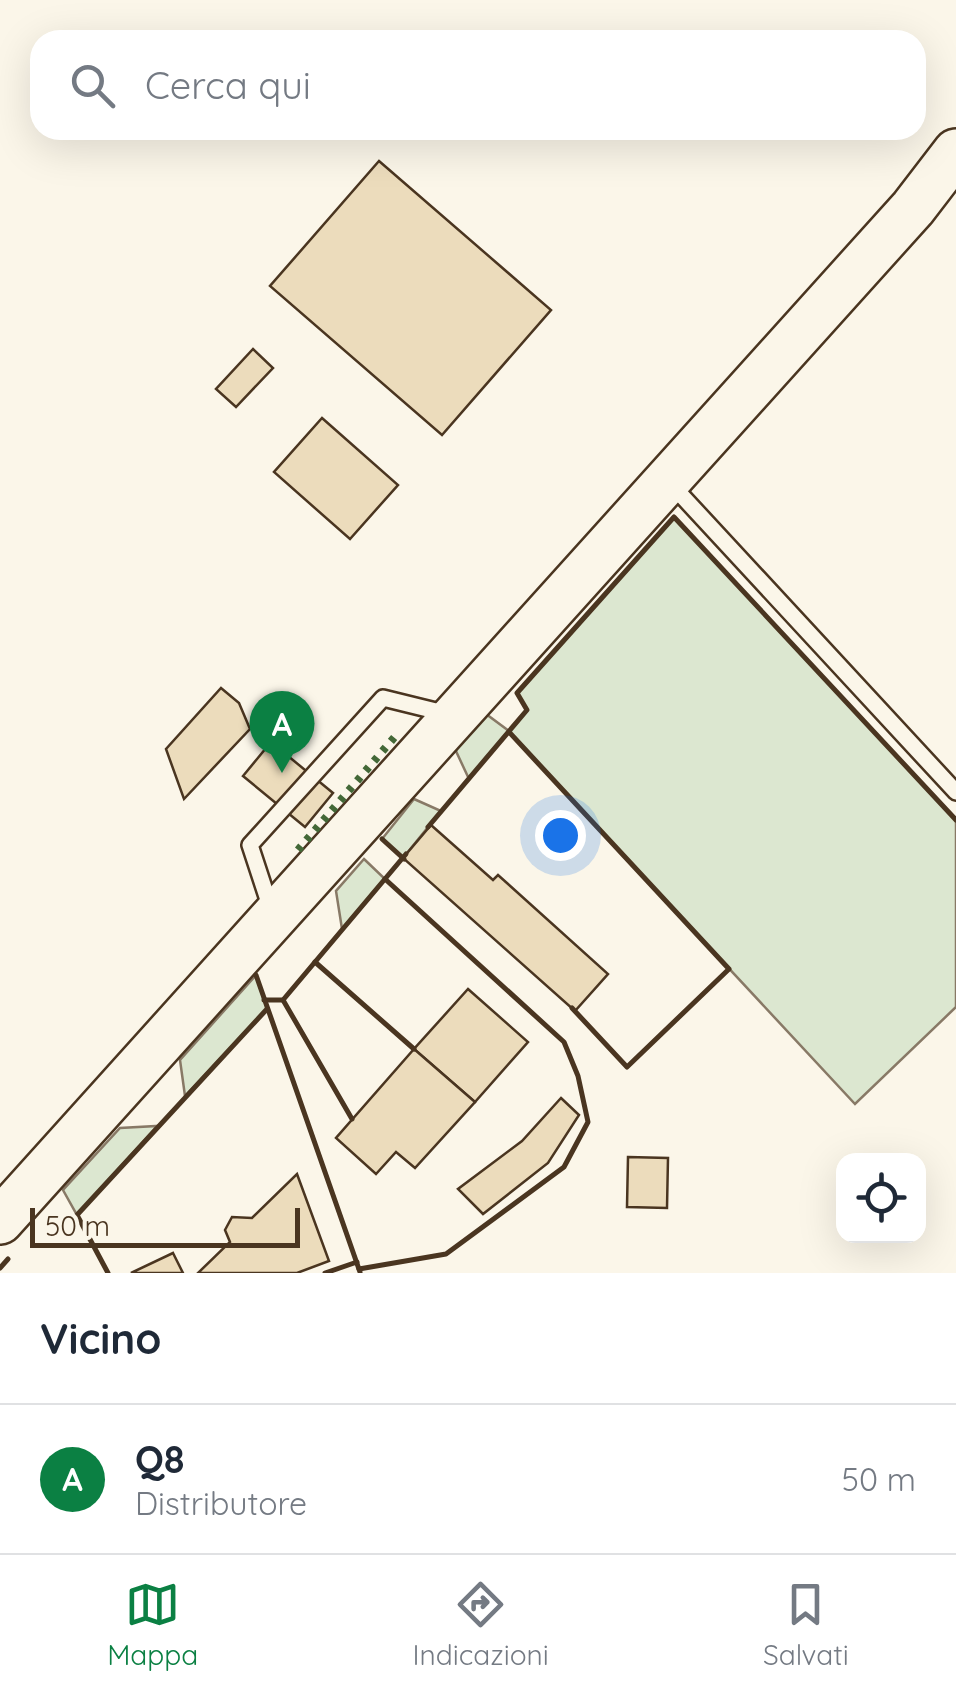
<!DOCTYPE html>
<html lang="it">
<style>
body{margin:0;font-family:Quicksand,sans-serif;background:#f2f2f3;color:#1f2937}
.controls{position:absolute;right:30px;bottom:30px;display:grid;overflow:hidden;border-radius:20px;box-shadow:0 10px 40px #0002}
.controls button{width:90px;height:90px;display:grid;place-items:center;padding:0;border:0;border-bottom:2px solid #e0e1e3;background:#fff;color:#1f2937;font:50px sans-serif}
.scale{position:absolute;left:30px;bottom:25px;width:270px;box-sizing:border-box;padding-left:10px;border:5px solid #4a3520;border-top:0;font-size:28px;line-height:35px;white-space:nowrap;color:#4a3520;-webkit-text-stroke:8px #fbf6e9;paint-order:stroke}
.you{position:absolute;left:560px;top:835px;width:35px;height:35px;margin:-25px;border:8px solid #fff;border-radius:50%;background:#1a73e8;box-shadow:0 0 0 15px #1a73e833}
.badge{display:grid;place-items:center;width:65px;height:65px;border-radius:50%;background:#0b8043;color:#fff;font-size:32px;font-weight:700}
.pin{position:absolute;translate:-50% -82px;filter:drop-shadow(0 2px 5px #0008)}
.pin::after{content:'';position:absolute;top:52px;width:35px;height:30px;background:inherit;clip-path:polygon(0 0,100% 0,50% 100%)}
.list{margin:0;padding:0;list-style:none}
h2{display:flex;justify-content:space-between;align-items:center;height:130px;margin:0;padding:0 40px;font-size:42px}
h2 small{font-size:32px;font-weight:400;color:#747a83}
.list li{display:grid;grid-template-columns:65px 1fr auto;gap:30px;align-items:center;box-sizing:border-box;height:150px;padding:0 40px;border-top:2px solid #e0e1e3}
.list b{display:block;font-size:38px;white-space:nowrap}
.list p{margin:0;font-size:32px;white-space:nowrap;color:#747a83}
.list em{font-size:32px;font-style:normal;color:#747a83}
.icon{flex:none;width:55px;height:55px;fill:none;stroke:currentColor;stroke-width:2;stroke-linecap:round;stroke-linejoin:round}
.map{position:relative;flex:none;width:956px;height:1273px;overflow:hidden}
.search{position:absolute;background:#fff;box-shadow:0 10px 40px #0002;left:30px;right:30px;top:30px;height:110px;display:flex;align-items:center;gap:25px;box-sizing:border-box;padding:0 35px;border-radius:30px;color:#747a83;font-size:38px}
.sheet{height:280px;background:#fff}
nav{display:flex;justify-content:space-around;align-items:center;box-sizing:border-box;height:140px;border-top:2px solid #e0e1e3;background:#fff;font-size:28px;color:#747a83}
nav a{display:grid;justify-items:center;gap:5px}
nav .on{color:#0b8043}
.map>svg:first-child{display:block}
</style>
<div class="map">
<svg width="956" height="1273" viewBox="0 0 956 1273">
<rect width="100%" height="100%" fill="#fbf6e9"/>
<g fill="#dce7d0" stroke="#887966" stroke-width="2.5">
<path d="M674 517 956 820V1007L855 1104 509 732 469 779 455 749 486 714 509 731 527 710 517 693Z"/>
<path d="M414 799 441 811 403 858 382 839Z"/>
<path d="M364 859 385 879 342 929 336 891Z"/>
<path d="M256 975 267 1009 185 1096 180 1060Z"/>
<path d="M157 1126 77 1215 63 1190 120 1128Z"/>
</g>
<g fill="#ecdcbc" stroke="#4a3520" stroke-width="2.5">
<path d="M379 161 551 310 442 435 270 286Z"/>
<path d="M253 349 273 368 236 407 216 389Z"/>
<path d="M322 418 398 485 350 539 274 472Z"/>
<path d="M221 688 239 703 250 729 184 799 166 749Z"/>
<path d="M271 742 333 793 305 827 243 776Z"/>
<path d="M431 825 493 880 498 875 608 974 575 1011 403 858Z"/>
<path d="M468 989 528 1042 475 1102 414 1049Z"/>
<path d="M414 1049 475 1102 415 1168 396 1152 376 1174 336 1138Z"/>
<path d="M561 1098 579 1115 548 1163 483 1214 458 1189 522 1141Z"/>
<path d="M628 1157 668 1158 667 1208 627 1207Z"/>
<path d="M297 1174 329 1261 297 1273H198L230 1242 225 1230 232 1217 252 1218Z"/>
<path d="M173 1253 183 1273H131Z"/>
</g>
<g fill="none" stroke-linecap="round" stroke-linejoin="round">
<g stroke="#4a3520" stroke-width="20">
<g id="service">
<path d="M671 484 956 792"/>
<path d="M271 909 250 845 383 698 448 714"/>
</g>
</g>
<g stroke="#4a3520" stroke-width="50">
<path id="secondary" d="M0 1221 913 208 956 152"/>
</g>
<use href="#service" stroke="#fbf6e9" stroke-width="15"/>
<use href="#secondary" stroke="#fbf6e9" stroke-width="45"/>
<path stroke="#436837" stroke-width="8" stroke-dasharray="5 8" stroke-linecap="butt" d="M298 850 398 733"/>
<g stroke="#4a3520" stroke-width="5">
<path d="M509 732 729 969 627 1067 572 1008"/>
<path d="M428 827 527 710 517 693 674 517 956 820"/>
<path d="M382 839 404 859"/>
<path d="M315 962 414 1049"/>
<path d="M256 975 360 1272"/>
<path d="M264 1000H283L406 854"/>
<path d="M283 1000 352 1119"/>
<path d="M0 1268 8 1259"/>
<path d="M359 1269 446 1254 564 1167 588 1122 578 1076 564 1042 385 879"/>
<path d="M108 1273 77 1215 267 1009"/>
<path d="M325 1273 357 1262"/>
</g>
</g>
</svg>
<div class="controls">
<button><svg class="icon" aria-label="locate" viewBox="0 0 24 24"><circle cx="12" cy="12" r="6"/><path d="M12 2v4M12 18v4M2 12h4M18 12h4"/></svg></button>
</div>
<div class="scale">50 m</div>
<div class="you"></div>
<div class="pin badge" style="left:282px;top:773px">A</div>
<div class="search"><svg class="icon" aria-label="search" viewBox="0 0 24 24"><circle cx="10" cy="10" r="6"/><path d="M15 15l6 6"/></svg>Cerca qui</div>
</div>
<section class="sheet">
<h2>Vicino<small></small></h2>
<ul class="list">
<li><span class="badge">A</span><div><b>Q8</b><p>Distributore</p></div><em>50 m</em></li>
</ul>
</section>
<nav>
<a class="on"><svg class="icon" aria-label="map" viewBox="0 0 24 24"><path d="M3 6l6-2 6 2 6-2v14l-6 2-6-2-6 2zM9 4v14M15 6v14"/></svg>Mappa</a>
<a><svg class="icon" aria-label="directions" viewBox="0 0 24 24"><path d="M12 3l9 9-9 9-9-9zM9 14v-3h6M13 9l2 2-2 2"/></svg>Indicazioni</a>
<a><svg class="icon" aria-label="saved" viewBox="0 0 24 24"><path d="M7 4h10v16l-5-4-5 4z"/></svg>Salvati</a>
</nav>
